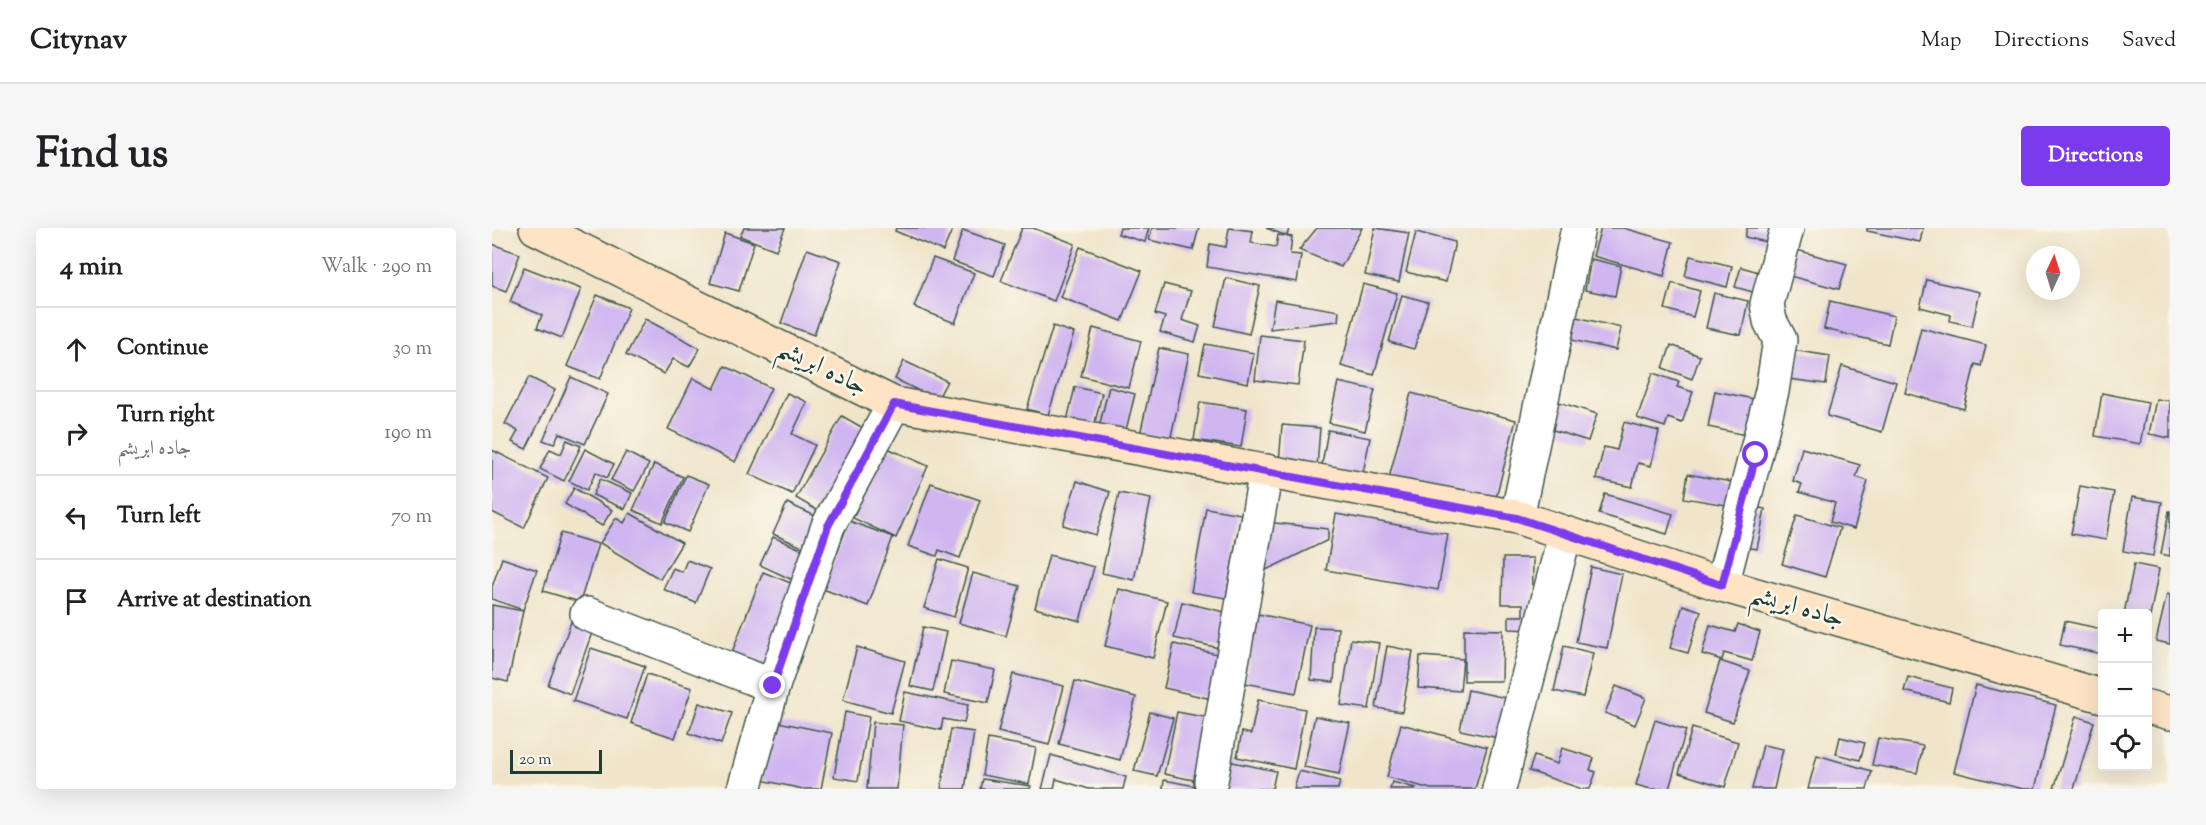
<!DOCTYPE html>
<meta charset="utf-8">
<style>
body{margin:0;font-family:"Sorts Mill Goudy",Amiri,serif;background:#f6f6f6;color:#202124}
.controls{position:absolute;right:18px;bottom:18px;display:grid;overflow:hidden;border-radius:6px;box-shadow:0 6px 24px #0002}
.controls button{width:54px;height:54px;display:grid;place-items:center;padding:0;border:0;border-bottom:2px solid #e0e0e0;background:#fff;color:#202124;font:30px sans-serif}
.compass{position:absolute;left:1534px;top:18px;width:54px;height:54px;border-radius:50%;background:#fff;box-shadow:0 6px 24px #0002;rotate:4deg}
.scale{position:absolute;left:18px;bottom:15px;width:92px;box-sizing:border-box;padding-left:6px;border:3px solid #1f3d34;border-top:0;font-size:16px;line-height:21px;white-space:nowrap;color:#1f3d34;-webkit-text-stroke:4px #fbf7ec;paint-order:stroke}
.stop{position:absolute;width:18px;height:18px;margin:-14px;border:4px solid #7c3aed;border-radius:50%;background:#fff}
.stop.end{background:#7c3aed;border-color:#fff;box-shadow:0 2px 6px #0008}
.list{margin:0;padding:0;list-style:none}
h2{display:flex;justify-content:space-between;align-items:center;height:78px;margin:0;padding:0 24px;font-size:26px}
h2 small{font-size:20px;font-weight:400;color:#757577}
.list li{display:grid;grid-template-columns:39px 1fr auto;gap:18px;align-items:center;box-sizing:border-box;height:84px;padding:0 24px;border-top:2px solid #e0e0e0}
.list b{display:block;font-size:22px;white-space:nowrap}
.list p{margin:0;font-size:20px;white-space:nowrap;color:#757577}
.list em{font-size:20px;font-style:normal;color:#757577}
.icon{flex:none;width:33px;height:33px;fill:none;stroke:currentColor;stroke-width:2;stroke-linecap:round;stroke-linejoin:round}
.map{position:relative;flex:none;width:1678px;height:561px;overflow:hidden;border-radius:6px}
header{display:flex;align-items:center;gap:36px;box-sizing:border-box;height:84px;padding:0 30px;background:#fff;border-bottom:2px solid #e0e0e0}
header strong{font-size:28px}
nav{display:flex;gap:33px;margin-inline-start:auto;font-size:21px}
.intro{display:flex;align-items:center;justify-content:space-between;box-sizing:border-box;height:144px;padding:0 36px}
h1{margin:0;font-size:42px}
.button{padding:15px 27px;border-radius:6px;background:#7c3aed;color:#fff;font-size:21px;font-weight:700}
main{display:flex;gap:36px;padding:0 36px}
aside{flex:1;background:#fff;border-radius:6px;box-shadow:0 6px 24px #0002}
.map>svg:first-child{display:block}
</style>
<header>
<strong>Citynav</strong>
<nav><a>Map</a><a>Directions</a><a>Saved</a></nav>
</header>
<div class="intro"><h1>Find us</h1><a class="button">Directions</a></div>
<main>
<aside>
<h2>4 min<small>Walk · 290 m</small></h2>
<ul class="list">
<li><svg class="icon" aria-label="ahead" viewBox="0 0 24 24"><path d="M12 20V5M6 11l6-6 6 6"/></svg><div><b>Continue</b></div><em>30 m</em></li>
<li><svg class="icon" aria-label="right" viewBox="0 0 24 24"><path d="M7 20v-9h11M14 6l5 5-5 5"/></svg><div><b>Turn right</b><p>جاده ابریشم</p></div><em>190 m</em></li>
<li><svg class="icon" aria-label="left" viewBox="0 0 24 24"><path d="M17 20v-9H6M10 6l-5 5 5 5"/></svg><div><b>Turn left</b></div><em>70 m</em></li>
<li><svg class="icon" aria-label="arrive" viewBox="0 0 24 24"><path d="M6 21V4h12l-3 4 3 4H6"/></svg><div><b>Arrive at destination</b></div></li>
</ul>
</aside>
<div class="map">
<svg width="1678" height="561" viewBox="0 0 1678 561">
<rect width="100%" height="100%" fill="#fbf7ec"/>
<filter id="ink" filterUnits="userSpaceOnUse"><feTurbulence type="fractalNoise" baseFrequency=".0167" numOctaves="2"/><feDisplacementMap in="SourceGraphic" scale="12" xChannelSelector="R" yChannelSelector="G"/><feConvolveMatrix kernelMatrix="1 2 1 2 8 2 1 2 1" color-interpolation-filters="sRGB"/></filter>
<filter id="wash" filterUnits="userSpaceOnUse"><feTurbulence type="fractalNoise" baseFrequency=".008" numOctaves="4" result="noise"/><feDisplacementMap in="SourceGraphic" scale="24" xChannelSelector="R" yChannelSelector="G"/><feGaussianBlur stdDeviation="1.35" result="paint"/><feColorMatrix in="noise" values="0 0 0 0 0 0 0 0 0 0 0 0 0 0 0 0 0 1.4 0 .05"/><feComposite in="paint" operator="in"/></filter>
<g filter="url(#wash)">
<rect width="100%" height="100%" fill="#f0e5ca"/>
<g id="blocks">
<g fill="#d0b6f0">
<path d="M252 0H293L284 22 248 8Z"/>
<path d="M404 0H461L451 23 403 3Z"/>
<path d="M530 0H541L583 16 562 73 509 53Z"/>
<path d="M628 0H657L653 14 626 6Z"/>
<path d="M660 0H707L701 22 657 12Z"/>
<path d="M737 0 761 3 759 15 784 19 786 7 800 9 798 26 809 27 805 54 715 39 718 16 734 19Z"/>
<path d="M774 0H797L795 8Z"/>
<path d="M825 0H870L849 39 807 22Z"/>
<path d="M883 0 917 5 907 54 873 47Z"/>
<path d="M1109 0H1131L1181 14 1172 48 1101 28Z"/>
<path d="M1255 0H1290L1286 17 1253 9Z"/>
<path d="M1375 0H1431L1428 14 1375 3Z"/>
<path d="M471 2 513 17 502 48 460 33Z"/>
<path d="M924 4 963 14 954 54 914 44Z"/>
<path d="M233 5 262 15 247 63 218 55Z"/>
<path d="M0 16 28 26 14 63 0 58Z"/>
<path d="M588 19 650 43 630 93 568 69Z"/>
<path d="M315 21 349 33 322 107 289 95Z"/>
<path d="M1301 21 1355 36 1347 61 1294 47Z"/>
<path d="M1198 28 1240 38 1235 59 1193 48Z"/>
<path d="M441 30 482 45 463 95 422 79Z"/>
<path d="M1099 31 1129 38 1123 68 1093 62Z"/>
<path d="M32 39 89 61 70 110 45 100 50 87 18 74Z"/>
<path d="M1249 39 1281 48 1275 68 1243 59Z"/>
<path d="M734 50 768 58 757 106 723 98Z"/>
<path d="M1435 52 1488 64 1480 98 1458 93 1459 87 1428 79Z"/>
<path d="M1180 55 1208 63 1201 89 1173 81Z"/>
<path d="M672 56 699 63 690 92 708 98 703 114 668 104 673 89 663 86Z"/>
<path d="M871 56 905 65 882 147 849 138Z"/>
<path d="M1222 65 1256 73 1249 107 1214 100Z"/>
<path d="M105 67 137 80 108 151 75 138Z"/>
<path d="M910 67 936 74 922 121 897 114Z"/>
<path d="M783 72 847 83 846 93 778 101Z"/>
<path d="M1338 73 1402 88 1396 116 1332 101Z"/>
<path d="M1085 89 1129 100 1124 122 1080 112Z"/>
<path d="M153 91 208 120 197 139 181 131 172 146 134 127Z"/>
<path d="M561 98 582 105 556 187 535 181Z"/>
<path d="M601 100 649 113 637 160 589 148Z"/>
<path d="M1429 100 1494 117 1489 138 1483 136 1472 181 1413 165Z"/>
<path d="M768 107 812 112 806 157 763 152Z"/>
<path d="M713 116 762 125 756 155 707 145Z"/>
<path d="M1179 117 1208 128 1200 151 1171 140Z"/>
<path d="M667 120 697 126 678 213 648 207Z"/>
<path d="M1293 121 1338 128 1334 156 1289 150Z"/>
<path d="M412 133 455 153 445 172 403 151Z"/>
<path d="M233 138 279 160 243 234 176 201 201 150 222 161Z"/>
<path d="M1350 138 1404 154 1390 204 1335 188Z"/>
<path d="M1161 145 1187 154 1185 159 1201 164 1190 195 1176 190 1173 199 1145 190Z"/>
<path d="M37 149 63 162 34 221 20 214 26 203 13 196Z"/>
<path d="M79 149 116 166 93 216 67 205 62 216 51 212Z"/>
<path d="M846 154 883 162 873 203 837 195Z"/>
<path d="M583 159 610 165 601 203 574 197Z"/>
<path d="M617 159 643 166 632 210 606 203Z"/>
<path d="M1223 163 1271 173 1263 209 1216 199Z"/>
<path d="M295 165 315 174 300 206 323 217 300 266 257 246Z"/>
<path d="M919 165 1024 192 1002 277 897 250Z"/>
<path d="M1610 165 1656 174 1648 216 1603 208Z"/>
<path d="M1664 171 1678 173V210L1657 206Z"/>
<path d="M1064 173 1105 186 1096 213 1055 200Z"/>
<path d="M708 174 755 181 749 219 702 212Z"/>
<path d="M350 188 380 205 333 287 304 270Z"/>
<path d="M1132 194 1167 203 1159 238 1146 235 1140 259 1104 251 1112 219 1125 222Z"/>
<path d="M790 197 828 200 825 239 787 236Z"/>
<path d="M836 202 878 210 870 250 829 242Z"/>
<path d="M75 212 89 218 72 253 48 241 58 221 69 226Z"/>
<path d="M393 219 436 238 404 310 361 290Z"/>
<path d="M1310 220 1368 237 1364 249 1376 253 1362 301 1338 294 1343 275 1307 264 1310 256 1301 253Z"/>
<path d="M93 221 122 236 115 250 104 244 95 262 77 253Z"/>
<path d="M0 222 56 250 32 300 0 284Z"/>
<path d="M134 224 157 236 142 263 119 252Z"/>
<path d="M162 236 191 249 170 295 141 282Z"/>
<path d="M1196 246 1245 255 1240 278 1192 270Z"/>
<path d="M194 247 217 256 196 304 173 294Z"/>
<path d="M108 251 140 265 133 281 101 267Z"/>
<path d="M585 253 618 264 604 307 571 297Z"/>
<path d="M439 255 488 272 468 330 447 322 445 328 416 318Z"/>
<path d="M1588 258 1622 264 1614 312 1579 306Z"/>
<path d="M82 260 120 282 110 298 73 276Z"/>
<path d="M627 265 659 271 642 352 610 345Z"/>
<path d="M1113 266 1181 286 1175 306 1107 286Z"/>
<path d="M1640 269 1670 274 1661 328 1631 323Z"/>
<path d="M295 275 332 292 319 323 281 306Z"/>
<path d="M1254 277 1273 281 1265 321 1246 318Z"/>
<path d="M714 280 749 286 734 370 699 364Z"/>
<path d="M1677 283H1678V328L1669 326Z"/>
<path d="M138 285 190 315 168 351 108 315 124 290 132 295Z"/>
<path d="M844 286 956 306 946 362 834 342Z"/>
<path d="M1305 287 1348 300 1333 349 1290 336Z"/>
<path d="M357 293 401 309 376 378 331 361Z"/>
<path d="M774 294 836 301V312L768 345Z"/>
<path d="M69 305 106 316 88 374 51 363Z"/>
<path d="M281 309 318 325 305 354 268 337Z"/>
<path d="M557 327 602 339 588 393 543 380Z"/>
<path d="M10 330 45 342 31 382 0 371V359Z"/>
<path d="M1011 330H1041L1040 402 1017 401V388H1031V376H1010Z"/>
<path d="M447 331 476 340 462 389 432 380Z"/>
<path d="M195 332 218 341 204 375 171 361 181 340 190 344Z"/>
<path d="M1642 336 1667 341 1657 394 1656 386H1632Z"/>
<path d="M1099 339 1130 346 1115 420 1084 414Z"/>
<path d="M271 344 311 360 280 439 240 424Z"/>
<path d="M481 345 528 358 514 408 467 395Z"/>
<path d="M627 361 675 373 661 430 613 418Z"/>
<path d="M1675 366 1678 367V416L1664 413Z"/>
<path d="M690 374 741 386 732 421 682 410Z"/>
<path d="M0 377 31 383 16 454 0 450Z"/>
<path d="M1191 377 1209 383 1196 425 1178 420Z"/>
<path d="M766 386 818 397 804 465 753 455Z"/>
<path d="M1573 393 1610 401V426L1568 417Z"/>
<path d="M79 394 101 402 78 466 56 457Z"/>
<path d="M1246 396 1268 404 1260 433 1232 425 1230 432 1210 426 1218 397 1243 404Z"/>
<path d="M431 399 454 404 441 463 418 458Z"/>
<path d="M822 399 846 400 842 454 819 452Z"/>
<path d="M972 401 1011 402 1010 453H972Z"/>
<path d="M859 411 887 415 877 481 849 477Z"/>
<path d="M682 416 738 429 728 473 672 460Z"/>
<path d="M895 418 921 423 910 484 884 480Z"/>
<path d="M1072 418 1101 425 1091 469 1062 463Z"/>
<path d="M365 419 413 433 399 485 351 472Z"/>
<path d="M99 420 153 438 135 491 81 473Z"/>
<path d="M928 428 971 431 968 463 926 460Z"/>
<path d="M459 433 503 442 496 475 452 466Z"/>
<path d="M1228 433 1258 443 1241 494 1212 485Z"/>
<path d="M155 446 200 460 183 510 139 495Z"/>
<path d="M521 446 572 458 557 517 506 504Z"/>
<path d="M1416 449 1460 460 1457 474 1412 463Z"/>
<path d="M583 453 644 469 628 532 567 516Z"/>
<path d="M1484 457 1564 477 1543 561H1531L1462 544Z"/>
<path d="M1124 458 1154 470 1143 497 1113 485Z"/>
<path d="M976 462 1024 472 1016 512 968 502Z"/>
<path d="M413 464 476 477 472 495 451 491 449 502 407 493Z"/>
<path d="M766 472 813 481 802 541 745 529 750 504 759 506Z"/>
<path d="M207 475 240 485 229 516 197 505Z"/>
<path d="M353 484 377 489 366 553 342 549Z"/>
<path d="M658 484 681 490 665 548 642 543Z"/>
<path d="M685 484 723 491 711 554 672 546Z"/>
<path d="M823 488 858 495 847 546 812 539Z"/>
<path d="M1584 488 1602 494 1582 561H1562Z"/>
<path d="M1163 492 1194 502 1177 561H1159L1144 557Z"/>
<path d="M281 493 340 505 329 561H311L269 552Z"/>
<path d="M381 494 411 497 405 561H375Z"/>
<path d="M909 496 995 519 983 561H939L895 549Z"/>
<path d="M1200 500 1246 514 1233 559 1187 545Z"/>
<path d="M459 501 482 504 473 561H449Z"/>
<path d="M1348 509 1373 515 1368 532 1344 526Z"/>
<path d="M1386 510 1431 518 1425 545 1380 537Z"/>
<path d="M496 511 544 520 537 556 490 547Z"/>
<path d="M1271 517 1291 521 1282 561H1260Z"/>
<path d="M1070 520 1102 530 1098 542 1104 544 1098 561H1090L1037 543 1042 528 1065 536Z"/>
<path d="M559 527 634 549 631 561H597L564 551 562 561H550Z"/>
<path d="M1325 527 1380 543 1375 561H1316Z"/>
<path d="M731 532 784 543 780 561H725Z"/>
<path d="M807 543 848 553 846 561H802Z"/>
<path d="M490 551 539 558 538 561H488Z"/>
<path d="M672 552 714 560V561H671Z"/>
<path d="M900 554 924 560 923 561H898Z"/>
</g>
</g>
</g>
<g filter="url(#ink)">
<use href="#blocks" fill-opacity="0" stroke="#3e564a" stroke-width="1.5"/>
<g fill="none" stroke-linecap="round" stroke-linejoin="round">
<g stroke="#3e564a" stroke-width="36">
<g id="street">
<path d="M1025 289 1086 0"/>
<path d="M1230 357 1280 163 1288 112 1278 93 1275 76 1295 0"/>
<path d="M95 386 281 458"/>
<path d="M719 553 774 243"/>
<path d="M252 561 281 458 336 298 402 176"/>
<path d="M1007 561 1073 306"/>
</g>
</g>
<g stroke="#3e564a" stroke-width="36">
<g id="secondary">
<path d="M44 0 402 176 1025 289 1230 357 1610 468"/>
<path d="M1656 479 1678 485"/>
</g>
</g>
<use href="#street" stroke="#fff" stroke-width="33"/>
<use href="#secondary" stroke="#fee4c5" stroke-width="33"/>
</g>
</g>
<g fill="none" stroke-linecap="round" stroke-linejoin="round" filter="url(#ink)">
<path stroke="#7c3aed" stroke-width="8" d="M281 458 336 298 402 176 1025 290 1230 357 1264 227"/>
</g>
<g text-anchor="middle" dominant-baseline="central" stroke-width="5" stroke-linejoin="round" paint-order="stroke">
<g font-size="26" fill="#1f3d34" stroke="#fbf7ec">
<text transform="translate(330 140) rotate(26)">جاده ابریشم</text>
<text transform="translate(1305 379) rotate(16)">جاده ابریشم</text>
</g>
</g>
</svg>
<div class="controls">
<button>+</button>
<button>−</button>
<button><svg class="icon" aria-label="locate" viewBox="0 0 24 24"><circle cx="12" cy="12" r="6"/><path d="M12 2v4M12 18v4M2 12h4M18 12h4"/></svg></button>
</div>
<svg class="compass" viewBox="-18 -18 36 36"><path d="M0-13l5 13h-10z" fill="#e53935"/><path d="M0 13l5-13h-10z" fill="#757577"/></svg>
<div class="scale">20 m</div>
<div class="stop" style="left:1264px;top:227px"></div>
<div class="stop end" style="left:281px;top:458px"></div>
</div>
</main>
